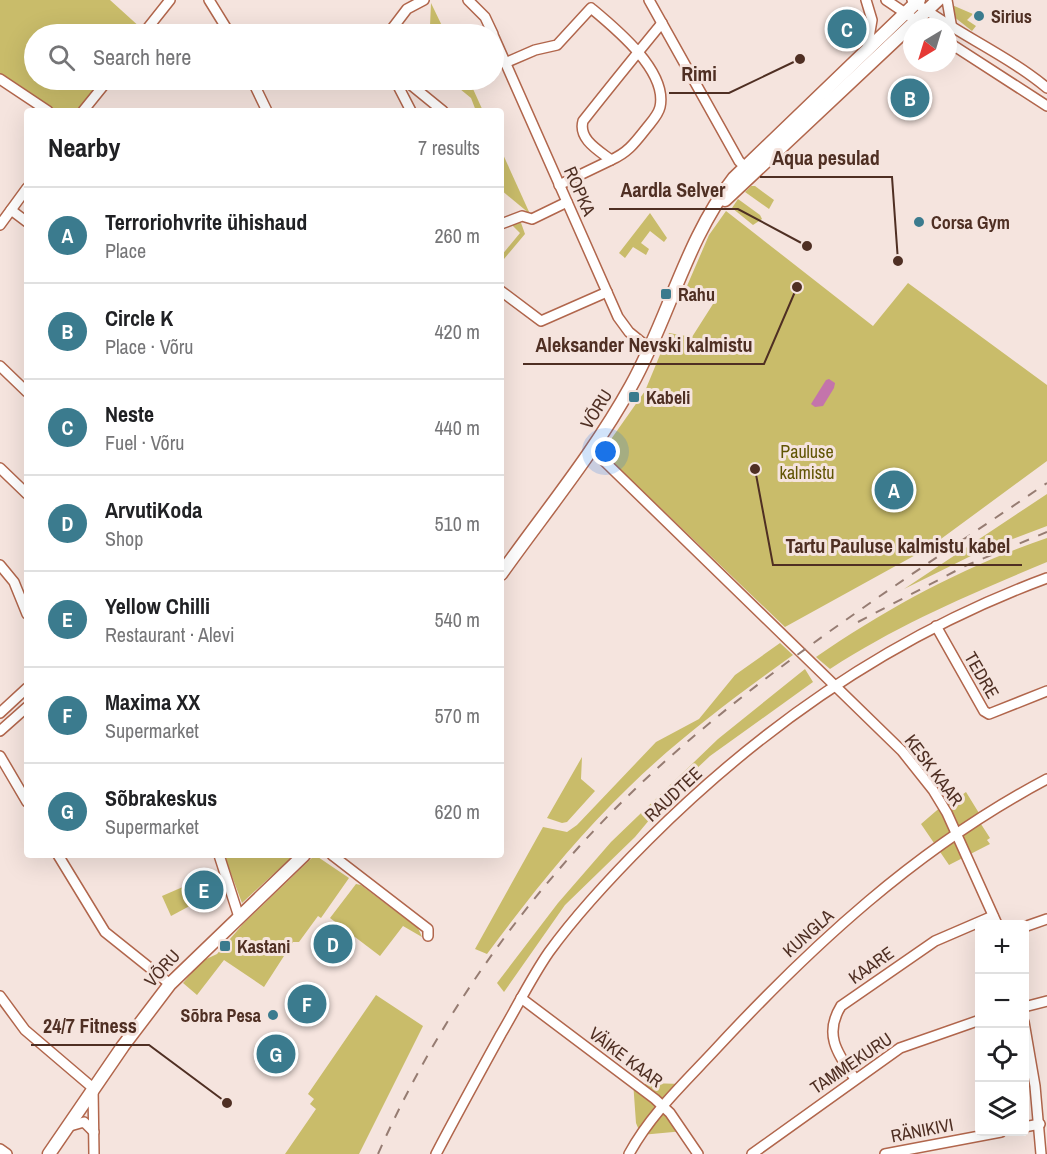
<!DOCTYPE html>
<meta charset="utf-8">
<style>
body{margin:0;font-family:"Archivo Narrow",sans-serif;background:#f6f6f6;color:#202124}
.controls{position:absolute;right:18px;bottom:18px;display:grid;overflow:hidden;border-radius:6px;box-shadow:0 6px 24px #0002}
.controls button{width:54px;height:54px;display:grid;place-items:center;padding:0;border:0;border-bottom:2px solid #e0e0e0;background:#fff;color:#202124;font:30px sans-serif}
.compass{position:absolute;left:903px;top:18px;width:54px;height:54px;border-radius:50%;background:#fff;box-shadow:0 6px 24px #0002;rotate:218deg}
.you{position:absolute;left:606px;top:452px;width:21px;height:21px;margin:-15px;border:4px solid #fff;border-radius:50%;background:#1a73e8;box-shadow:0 0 0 9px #1a73e833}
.badge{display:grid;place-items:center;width:39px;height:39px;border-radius:50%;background:#3b7b8e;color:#fff;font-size:20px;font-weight:700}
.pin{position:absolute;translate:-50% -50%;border:3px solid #fff;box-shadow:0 2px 6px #0006}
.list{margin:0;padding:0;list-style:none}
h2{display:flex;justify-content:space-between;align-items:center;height:78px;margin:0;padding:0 24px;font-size:26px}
h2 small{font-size:20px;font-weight:400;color:#757577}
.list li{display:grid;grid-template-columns:39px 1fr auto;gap:18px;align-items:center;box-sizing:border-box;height:96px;padding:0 24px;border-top:2px solid #e0e0e0}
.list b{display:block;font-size:22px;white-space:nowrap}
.list p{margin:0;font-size:20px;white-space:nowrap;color:#757577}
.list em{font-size:20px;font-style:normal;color:#757577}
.icon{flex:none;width:33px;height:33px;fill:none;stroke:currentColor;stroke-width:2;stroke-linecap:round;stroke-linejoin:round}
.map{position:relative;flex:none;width:1047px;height:1154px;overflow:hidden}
.search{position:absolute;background:#fff;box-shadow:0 6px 24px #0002;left:24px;top:24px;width:480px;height:66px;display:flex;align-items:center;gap:15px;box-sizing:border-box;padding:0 21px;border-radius:33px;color:#757577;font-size:22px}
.panel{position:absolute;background:#fff;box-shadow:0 6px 24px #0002;left:24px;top:108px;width:480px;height:750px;border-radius:6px}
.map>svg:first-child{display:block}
</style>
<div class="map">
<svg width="1047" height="1154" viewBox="0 0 1047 1154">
<rect width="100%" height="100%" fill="#f5e4de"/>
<g fill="#c9bc6a">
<path d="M0 0H110L142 29 137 34H34V80H104L81 111H52L0 77Z"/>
<path d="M431 3 445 32 446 34H424L430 26Z"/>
<path d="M952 5 973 14 967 20 976 26 972 31 953 16Z"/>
<path d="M449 80H469L483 111H476L471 98Z"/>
<path d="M501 150 530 214 501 190Z"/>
<path d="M751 186H755L774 200 769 209 745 192Z"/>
<path d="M738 199 760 215 762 219 753 225 732 208Z"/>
<path d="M726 211 873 326 908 283 1047 385V461L930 547 785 627 602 452 645 391 669 333 692 337 713 304 687 286 709 235Z"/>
<path d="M650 213 667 238 664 242 650 231 641 243 649 249 646 255 633 247 625 258 619 253Z"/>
<path d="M520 220 525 234 504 259 501 256 520 233 511 224Z"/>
<path d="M1047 494V526L983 550 904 589Z"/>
<path d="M1047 538V562C969 595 901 623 830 669L816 657C887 608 965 566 1047 538Z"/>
<path d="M780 643 793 655C736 696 679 738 629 787 576 838 530 896 487 954L475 949 543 827 567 832 577 825 656 742 699 719 735 675Z"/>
<path d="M805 669 813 682 710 756 676 788 635 837 565 905 504 992 497 983 558 903 611 842 718 739Z"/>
<path d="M582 757 581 779 595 791 567 822 562 823 547 818Z"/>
<path d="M966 792 982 818 979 821 990 838 987 840 990 844 949 865 921 824 943 805 945 807Z"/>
<path d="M224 855H294L242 903Z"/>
<path d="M315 855 349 878 321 918 318 916 299 942H293L264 987 224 960 197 995 183 983 202 961 217 954 243 924Z"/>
<path d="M192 883 199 901 171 916 162 896Z"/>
<path d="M356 884 361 885 418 928 422 937 403 926 380 956 330 918Z"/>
<path d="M376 995 423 1026 359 1154H285L316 1109 310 1104 314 1099 308 1094Z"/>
<path d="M633 1081 639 1086 648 1083 682 1084 663 1105 684 1131 641 1135 636 1123Z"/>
</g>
<path fill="#c474ab" d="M829 379 835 383 834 388 823 406 815 407 811 404 826 380Z"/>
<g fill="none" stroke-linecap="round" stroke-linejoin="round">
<g stroke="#b1664c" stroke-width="12">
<g id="minor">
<path d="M209 0 230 34"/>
<path d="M468 0 485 17 493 34"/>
<path d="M649 0 739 161 745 167"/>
<path d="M866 0 872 20 867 49"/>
<path d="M886 0 926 27"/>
<path d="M912 0C955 33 1006 54 1047 88"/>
<path d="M947 0 952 29"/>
<path d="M143 34 170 0"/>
<path d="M388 34 407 9 424 0"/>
<path d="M494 37 618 317 629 332 650 349"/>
<path d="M948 42 1047 106"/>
<path d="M505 63 535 50 557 45 591 8C615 28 668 71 660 107 658 116 650 123 645 130 634 144 627 153 611 160 598 150 578 139 583 121 609 88 635 56 662 23"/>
<path d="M0 79 48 111"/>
<path d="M252 80 267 111"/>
<path d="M395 80 411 111"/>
<path d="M405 80 443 111"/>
<path d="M83 111 108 80"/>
<path d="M559 185 611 160"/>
<path d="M11 210 27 222"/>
<path d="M501 224 522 216 532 219 567 202"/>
<path d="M0 225 27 188"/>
<path d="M501 291 541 321 607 292"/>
<path d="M0 366 27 392"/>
<path d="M591 451 600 457 902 751 933 790 947 813 997 924"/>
<path d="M0 468 27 494"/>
<path d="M0 565 14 582 27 614"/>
<path d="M936 626 984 711 989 714 1047 691"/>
<path d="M0 713 27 688"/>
<path d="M0 731 27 707"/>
<path d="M0 756 27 802"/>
<path d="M58 855 105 932 170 984"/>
<path d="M219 855 239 917"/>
<path d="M332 855 428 929V936"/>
<path d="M1024 927 1047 919"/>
<path d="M0 996 25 1030 93 1088 94 1154"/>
<path d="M521 998 655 1099 670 1113 698 1154"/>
<path d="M1024 1007 1047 1001"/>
<path d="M1024 1022 1035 1086 1041 1154"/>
<path d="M855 1079C838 1054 823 1035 841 1006L935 941 993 916"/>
<path d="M70 1126 84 1122 94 1132"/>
<path d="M1024 1127 1040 1124"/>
<path d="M0 1149 7 1154"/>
<path d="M436 1154C457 1114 479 1074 501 1034 517 1007 531 978 549 952 578 912 613 875 648 840 762 726 895 634 1047 578"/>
<path d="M629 1154C650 1115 683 1084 713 1052 811 946 918 847 1047 779"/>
<path d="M752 1154 900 1048 980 1020"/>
<path d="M885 1154 1001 1132"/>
</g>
</g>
<g stroke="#b1664c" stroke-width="15">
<g id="major">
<path d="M725 200 938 0"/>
<path d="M501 574C545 512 594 453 631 386 669 318 686 239 734 178L919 0"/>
<path d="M49 1154 123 1046 170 984 304 855"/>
</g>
</g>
<use href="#minor" stroke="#fff" stroke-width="9"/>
<use href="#major" stroke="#fff" stroke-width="12"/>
<g stroke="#967c72" stroke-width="2" stroke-dasharray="10 10" stroke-linecap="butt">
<path d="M858 622 965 566 1047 532"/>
<path d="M378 1154C446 1000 551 860 679 749 793 650 922 568 1047 483"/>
</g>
</g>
<g fill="#3b7b8e" stroke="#f5e4de" stroke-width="2">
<circle cx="979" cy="16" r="6"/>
<circle cx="919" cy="222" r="6"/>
<rect x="660" y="288" width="12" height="12" rx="3"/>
<rect x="628" y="391" width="12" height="12" rx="3"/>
<rect x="219" y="940" width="12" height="12" rx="3"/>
<circle cx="273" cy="1015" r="6"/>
</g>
<g text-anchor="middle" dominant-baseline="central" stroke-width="6" stroke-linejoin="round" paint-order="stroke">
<g font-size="18" font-weight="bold" fill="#4f2f23" stroke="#f5e4de" text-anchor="start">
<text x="991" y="16">Sirius</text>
<text x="931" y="222">Corsa Gym</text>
<text x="678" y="294">Rahu</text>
<text x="646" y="397">Kabeli</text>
<text x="237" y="946">Kastani</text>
<text x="261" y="1015" text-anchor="end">Sõbra Pesa</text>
</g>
<g font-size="18" fill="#4f2f23" stroke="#f5e4de">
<text transform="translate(580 191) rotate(66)">ROPKA</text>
<text transform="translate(596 409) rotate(-58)">VÕRU</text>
<text transform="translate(982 675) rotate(60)">TEDRE</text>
<text transform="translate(934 770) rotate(53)">KESK KAAR</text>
<text transform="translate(673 794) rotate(-43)">RAUDTEE</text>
<text transform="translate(808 933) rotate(-42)">KUNGLA</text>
<text transform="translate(871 965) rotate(-35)">KAARE</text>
<text transform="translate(162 968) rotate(-48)">VÕRU</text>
<text transform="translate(626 1057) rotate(37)">VÄIKE KAAR</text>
<text transform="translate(851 1063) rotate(-34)">TAMMEKURU</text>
<text transform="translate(922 1130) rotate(-11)">RÄNIKIVI</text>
</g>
<g font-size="18" fill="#615504" stroke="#f5e4de">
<text x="807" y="451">Pauluse<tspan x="807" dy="21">kalmistu</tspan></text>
</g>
</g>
<path fill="none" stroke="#4f2f23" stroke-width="2" d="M800 59L729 93H669M898 261L892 177H760M807 246L738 209H609M797 287L764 364H523M755 469L773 565H1022M227 1103L149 1045H31"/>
<g fill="#4f2f23" stroke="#f5e4de" stroke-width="2">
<circle cx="800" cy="59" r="6"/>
<circle cx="898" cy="261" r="6"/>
<circle cx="807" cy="246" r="6"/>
<circle cx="797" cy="287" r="6"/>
<circle cx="755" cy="469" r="6"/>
<circle cx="227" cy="1103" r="6"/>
</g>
<g font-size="20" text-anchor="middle" font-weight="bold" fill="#4f2f23" stroke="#f5e4de" stroke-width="6" stroke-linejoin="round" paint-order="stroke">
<text x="699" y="81">Rimi</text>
<text x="826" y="165">Aqua pesulad</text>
<text x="673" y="197">Aardla Selver</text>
<text x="644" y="352">Aleksander Nevski kalmistu</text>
<text x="898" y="553">Tartu Pauluse kalmistu kabel</text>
<text x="90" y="1033">24/7 Fitness</text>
</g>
</svg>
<div class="controls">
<button>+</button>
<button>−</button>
<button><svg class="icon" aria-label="locate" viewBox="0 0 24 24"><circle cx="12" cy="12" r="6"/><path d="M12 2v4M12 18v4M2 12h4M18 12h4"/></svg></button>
<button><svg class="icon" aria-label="layers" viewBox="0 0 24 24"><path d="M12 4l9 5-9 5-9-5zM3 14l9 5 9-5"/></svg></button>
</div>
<svg class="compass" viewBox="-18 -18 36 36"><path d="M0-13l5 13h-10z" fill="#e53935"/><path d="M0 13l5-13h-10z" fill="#757577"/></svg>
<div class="you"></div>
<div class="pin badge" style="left:894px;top:490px">A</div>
<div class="pin badge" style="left:910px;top:98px">B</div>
<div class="pin badge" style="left:847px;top:29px">C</div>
<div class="pin badge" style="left:333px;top:944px">D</div>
<div class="pin badge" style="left:204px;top:890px">E</div>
<div class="pin badge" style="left:307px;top:1004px">F</div>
<div class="pin badge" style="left:276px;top:1054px">G</div>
<div class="search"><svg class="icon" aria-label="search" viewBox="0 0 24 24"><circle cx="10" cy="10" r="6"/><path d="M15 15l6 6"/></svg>Search here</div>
<section class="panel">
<h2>Nearby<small>7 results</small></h2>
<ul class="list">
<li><span class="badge">A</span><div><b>Terroriohvrite ühishaud</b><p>Place</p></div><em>260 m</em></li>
<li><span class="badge">B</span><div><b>Circle K</b><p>Place · Võru</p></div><em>420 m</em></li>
<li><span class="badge">C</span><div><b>Neste</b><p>Fuel · Võru</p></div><em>440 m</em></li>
<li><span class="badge">D</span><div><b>ArvutiKoda</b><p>Shop</p></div><em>510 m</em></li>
<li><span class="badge">E</span><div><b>Yellow Chilli</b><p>Restaurant · Alevi</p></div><em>540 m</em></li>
<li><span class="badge">F</span><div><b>Maxima XX</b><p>Supermarket</p></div><em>570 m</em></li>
<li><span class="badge">G</span><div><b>Sõbrakeskus</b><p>Supermarket</p></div><em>620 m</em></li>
</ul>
</section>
</div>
